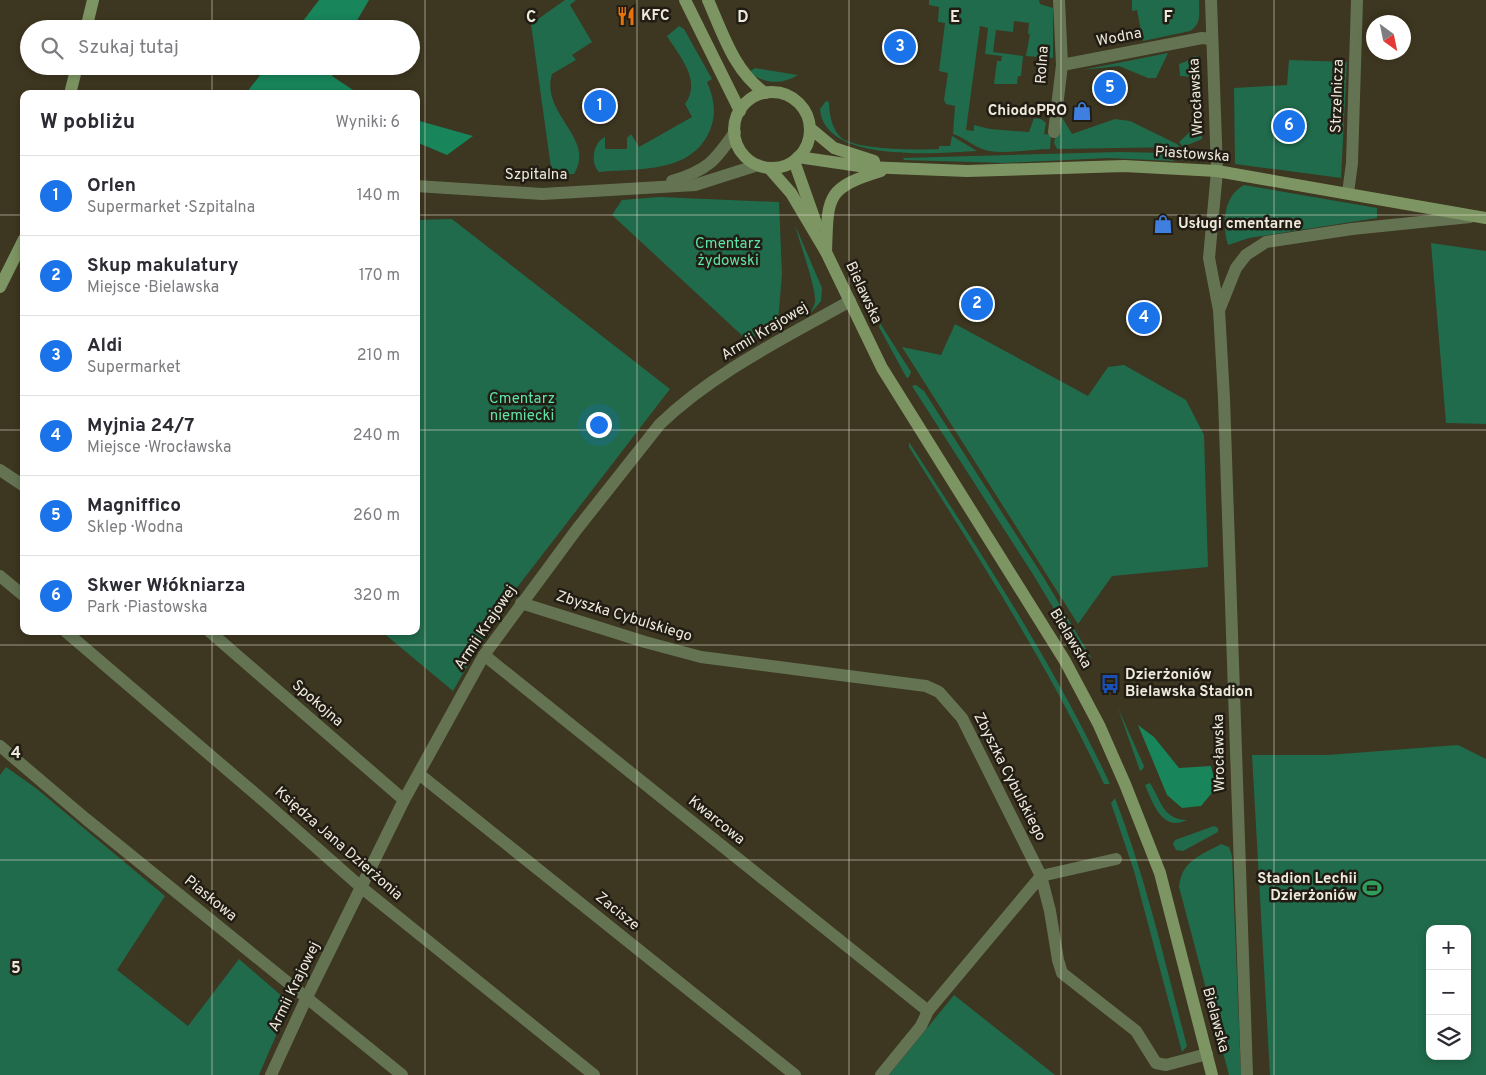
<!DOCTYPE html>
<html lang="pl">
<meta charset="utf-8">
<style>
body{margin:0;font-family:Overpass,sans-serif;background:#f7f7f7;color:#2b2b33}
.controls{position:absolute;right:15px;bottom:15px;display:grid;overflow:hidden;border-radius:10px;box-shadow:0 2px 8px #0003}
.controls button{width:45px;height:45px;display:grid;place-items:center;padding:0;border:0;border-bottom:1px solid #e1e1e2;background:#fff;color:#2b2b33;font:25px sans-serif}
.compass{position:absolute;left:1366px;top:15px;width:45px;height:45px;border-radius:50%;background:#fff;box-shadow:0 2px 8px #0003;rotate:147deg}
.you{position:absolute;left:598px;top:424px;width:18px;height:18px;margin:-12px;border:4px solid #fff;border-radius:50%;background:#1a73e8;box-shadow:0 0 0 8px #1a73e833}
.badge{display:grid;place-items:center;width:32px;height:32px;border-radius:50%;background:#1a73e8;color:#fff;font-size:16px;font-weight:700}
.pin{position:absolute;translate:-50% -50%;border:2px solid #fff;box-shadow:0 1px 5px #0006}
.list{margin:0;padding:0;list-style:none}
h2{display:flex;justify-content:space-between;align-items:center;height:65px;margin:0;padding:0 20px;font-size:21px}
h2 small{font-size:16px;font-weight:400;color:#7c7c81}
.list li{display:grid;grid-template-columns:32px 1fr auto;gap:15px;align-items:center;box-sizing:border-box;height:80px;padding:0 20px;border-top:1px solid #e1e1e2}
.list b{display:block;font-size:19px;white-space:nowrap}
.list p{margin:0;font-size:16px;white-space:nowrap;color:#7c7c81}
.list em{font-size:16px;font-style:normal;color:#7c7c81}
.icon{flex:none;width:28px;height:28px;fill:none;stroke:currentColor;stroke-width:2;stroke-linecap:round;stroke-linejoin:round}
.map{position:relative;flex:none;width:1486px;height:1075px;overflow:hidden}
.search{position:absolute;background:#fff;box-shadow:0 2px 8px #0003;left:20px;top:20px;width:400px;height:55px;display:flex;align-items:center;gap:12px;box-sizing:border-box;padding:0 18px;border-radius:28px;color:#7c7c81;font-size:19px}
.panel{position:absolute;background:#fff;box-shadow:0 2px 8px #0003;left:20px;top:90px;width:400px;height:545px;border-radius:10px}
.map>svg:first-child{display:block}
</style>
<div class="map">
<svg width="1486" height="1075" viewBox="0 0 1486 1075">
<rect width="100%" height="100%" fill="#3d3620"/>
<g fill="#206b4b" fill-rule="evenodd">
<path d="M565 0H576L570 5 592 42 572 55 576 60 552 74C540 114 597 139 574 174L552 175 531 24Z"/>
<path d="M929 0H1039L1040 4 1053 8V58L1026 56 1030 34H1028L1029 23 1014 21 1013 32 996 30 993 52 1023 56 1021 76H1018L1017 84H994L997 61H1001L1002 56 985 54 988 28 980 26 966 130 974 131V125L990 129 1029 132 1034 118 1041 119 1046 123 1044 134 1051 135 1050 149C1031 149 1008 154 989 151 976 149 966 138 953 134L955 106 946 104 944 100 948 73 939 71 945 23 938 22 939 7 929 5Z"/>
<path d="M1132 0H1199C1199 13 1202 24 1190 31L1143 41 1137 10 1132 11Z"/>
<path d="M679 26 684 29 712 79 707 82C714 98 717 114 710 130 692 174 639 168 599 172 590 162 593 143 605 137V149H627V138L631 134 639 147 692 117 685 104C702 81 680 57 667 36Z"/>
<path d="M1168 53 1156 78H1148L1119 66 1082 70Z"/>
<path d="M1193 56H1198L1202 139 1183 147 1179 142 1195 127 1194 77 1180 76 1179 64 1192 59Z"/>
<path d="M1289 60 1347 62 1341 178 1235 164 1234 88 1287 85Z"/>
<path d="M755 68 798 75C782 85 764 84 749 72Z"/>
<path d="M826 101 829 102C829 113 832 131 843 139 861 150 917 150 939 149V146H950L952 136 977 151C939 153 824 164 820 109Z"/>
<path d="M1060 114 1072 134 1115 119 1130 121 1177 144 1180 147 1057 149 1054 143Z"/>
<path d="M1119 152 1171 153 1174 161 1108 158 1005 163 904 160 903 158Z"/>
<path d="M1244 185 1377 208V218L1249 238 1228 245C1222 225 1223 196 1244 185Z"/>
<path d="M659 197 779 202 782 274 778 322 748 341 612 215 622 200Z"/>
<path d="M452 219 670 389 499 611 453 691 381 631H416V220Z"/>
<path d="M795 225 822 288 821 301 810 314C812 310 814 306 815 302 817 290 799 241 795 225Z"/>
<path d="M1431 243 1486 251V424L1446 423Z"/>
<path d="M880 323 911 372 909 377 907 378 904 373 879 327Z"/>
<path d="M955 324 1088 396 1108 367 1124 365 1186 400 1204 435 1208 567 1112 576 1078 624 902 347 941 355Z"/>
<path d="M916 385 924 391 1044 578 1092 659 1072 639 1034 576 912 386Z"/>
<path d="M909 442C981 553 1054 664 1110 784H1104C1049 666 978 557 909 447Z"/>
<path d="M1118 708 1144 766 1143 769 1140 771Z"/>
<path d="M1458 745 1486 759V1075H1270L1252 755H1328ZM1430 929H1467V1056H1430Z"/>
<path d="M6 767 37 789 165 896 117 970 188 1026 239 959 290 1003 259 1075H0V775Z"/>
<path d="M1150 783C1161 800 1163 820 1187 820 1162 833 1152 801 1145 785Z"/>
<path d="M1115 798C1146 878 1165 963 1187 1046L1182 1052 1134 871 1111 803Z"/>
<path d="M1214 826 1218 828V832L1183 851 1176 850 1173 844 1175 840Z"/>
<path d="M1221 844 1229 847 1232 856 1241 1075H1229L1179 887C1182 860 1200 856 1221 844Z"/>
<path d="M954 995 1055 1075H889Z"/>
</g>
<g fill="#18855b">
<path d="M319 0H369L352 29H297Z"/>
<path d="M267 66H336L332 76 359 94 247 92Z"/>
<path d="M416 120 473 136 447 155 416 142Z"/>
<path d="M1138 725 1154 737 1179 768 1211 766 1216 788 1201 806 1182 808 1167 795Z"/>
</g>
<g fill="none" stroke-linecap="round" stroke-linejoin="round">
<g stroke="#647453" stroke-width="12">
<path d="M1211 0 1217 171 1209 258 1219 310 1224 398 1247 1075"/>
<path d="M1062 65 1202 38 1211 39"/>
<path d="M1054 132 1062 65 1059 0"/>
<path d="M672 181C708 170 715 161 735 132"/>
<path d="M416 186 542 194 695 185 758 165"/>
<path d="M1348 193 1352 163 1357 0"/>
<path d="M1220 308 1236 268 1246 255 1266 242 1352 229 1470 217"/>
<path d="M0 470 24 486"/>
<path d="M0 576 24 596"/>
<path d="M521 603 645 642 701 657 926 686 939 692 962 718 1041 876 1050 911 1058 960 1062 973 1136 1031 1156 1063 1166 1065 1207 1054"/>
<path d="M65 631 266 803 362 888 594 1075"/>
<path d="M209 631 404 800"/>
<path d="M484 655 928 1011"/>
<path d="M0 746 86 819 402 1075"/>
<path d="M419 774 795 1075"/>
<path d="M271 1075 306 999 404 800 484 655 577 529 660 424C714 372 785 338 850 301"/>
<path d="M881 1075 921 1026 928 1011 1041 876 1116 859"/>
</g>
<g stroke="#7d9562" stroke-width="12">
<path d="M685 0 740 111"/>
<path d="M708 0C723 34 734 71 765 93"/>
<path d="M86 29 93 0"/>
<circle cx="772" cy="130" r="38"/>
<path d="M70 94 77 66"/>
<path d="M810 128 834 148 874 161"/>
<path d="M798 157 866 167 967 171 1124 166 1217 171 1486 218"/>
<path d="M794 161 817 226"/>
<path d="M769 168 791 193 826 252 882 368 1065 661 1099 725 1125 784 1160 873 1212 1075"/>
<path d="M826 252C828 197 825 188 881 171"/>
<path d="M0 287 24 239"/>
</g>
</g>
<path fill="none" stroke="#ede9db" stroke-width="1" stroke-opacity="0.55" d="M212 0V29M425 0V1075M637 0V1075M849 0V1075M1061 0V1075M1274 0V1075M212 66V94M0 215H24M416 215H1486M0 430H24M416 430H1486M212 631V1075M0 645H1486M0 860H1486"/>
<defs>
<g id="restaurant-bare" transform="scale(1.5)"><path d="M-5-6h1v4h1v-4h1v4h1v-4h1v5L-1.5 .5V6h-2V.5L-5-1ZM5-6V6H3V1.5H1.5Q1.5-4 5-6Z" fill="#e8710a" stroke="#211d14" stroke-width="2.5" paint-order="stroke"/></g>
<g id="shop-bare" transform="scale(1.5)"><path d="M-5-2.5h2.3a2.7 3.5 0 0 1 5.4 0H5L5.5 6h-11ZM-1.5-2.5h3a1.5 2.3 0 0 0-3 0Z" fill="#3f7fe0" stroke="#211d14" stroke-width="2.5" paint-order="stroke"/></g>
<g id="bus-bare" transform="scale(1.5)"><path d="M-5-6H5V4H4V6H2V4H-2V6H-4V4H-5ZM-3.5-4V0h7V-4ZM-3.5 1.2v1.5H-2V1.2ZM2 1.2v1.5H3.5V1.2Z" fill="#1a4fb4" stroke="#211d14" stroke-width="2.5" paint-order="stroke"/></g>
<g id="stadium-bare" transform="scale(1.5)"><path d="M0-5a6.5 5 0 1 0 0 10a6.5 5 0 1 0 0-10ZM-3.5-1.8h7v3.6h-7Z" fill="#2e9e5b" stroke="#211d14" stroke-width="2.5" paint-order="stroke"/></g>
</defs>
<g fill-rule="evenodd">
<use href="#restaurant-bare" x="626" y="16"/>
<use href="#shop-bare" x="1082" y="111"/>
<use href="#shop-bare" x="1163" y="224"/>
<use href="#bus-bare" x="1110" y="684"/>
<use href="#stadium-bare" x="1372" y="888"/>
</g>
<g text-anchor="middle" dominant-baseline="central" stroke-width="5" stroke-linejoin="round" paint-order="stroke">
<g font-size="15" font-weight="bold" fill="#ede9db" stroke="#211d14" text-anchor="start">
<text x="641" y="16">KFC</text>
<text x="1067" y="111" text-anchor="end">ChiodoPRO</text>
<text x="1178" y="224">Usługi cmentarne</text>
<text x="1125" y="675">Dzierżoniów<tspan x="1125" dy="17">Bielawska Stadion</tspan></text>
<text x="1357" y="879" text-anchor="end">Stadion Lechii<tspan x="1357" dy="17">Dzierżoniów</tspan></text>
</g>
<g font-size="15" fill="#ede9db" stroke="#211d14">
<text transform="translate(1119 38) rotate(-11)">Wodna</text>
<text transform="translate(1043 65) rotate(-86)">Rolna</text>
<text transform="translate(1338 96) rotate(-88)">Strzelnicza</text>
<text transform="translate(1197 97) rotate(-93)">Wrocławska</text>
<text transform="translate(1192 155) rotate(4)">Piastowska</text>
<text x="536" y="175">Szpitalna</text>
<text transform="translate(863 293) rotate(65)">Bielawska</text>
<text transform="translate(765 332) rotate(-31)">Armii Krajowej</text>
<text transform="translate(624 617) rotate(17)">Zbyszka Cybulskiego</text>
<text transform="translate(486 628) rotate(-56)">Armii Krajowej</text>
<text transform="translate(1070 639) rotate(59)">Bielawska</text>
<text transform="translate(317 704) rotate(41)">Spokojna</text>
<text transform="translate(1220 753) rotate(-91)">Wrocławska</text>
<text transform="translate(1009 777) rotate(63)">Zbyszka Cybulskiego</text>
<text transform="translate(716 821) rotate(39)">Kwarcowa</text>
<text transform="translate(338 844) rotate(41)">Księdza Jana Dzierżonia</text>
<text transform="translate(210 899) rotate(39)">Piaskowa</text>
<text transform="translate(617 912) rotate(39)">Zacisze</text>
<text transform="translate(295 987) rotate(-64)">Armii Krajowej</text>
<text transform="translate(1215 1020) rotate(75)">Bielawska</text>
</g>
<g font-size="15" fill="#5fe3a8" stroke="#211d14">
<text x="728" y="244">Cmentarz<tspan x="728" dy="17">żydowski</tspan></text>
<text x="522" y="399">Cmentarz<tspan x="522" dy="17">niemiecki</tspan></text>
</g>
</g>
<g font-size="16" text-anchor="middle" font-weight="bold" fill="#ede9db" stroke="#211d14" stroke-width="5" stroke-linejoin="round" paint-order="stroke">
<text x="531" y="22">C</text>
<text x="743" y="22">D</text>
<text x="955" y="22">E</text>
<text x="1168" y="22">F</text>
<text x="16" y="758">4</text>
<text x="16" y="973">5</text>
</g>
</svg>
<div class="controls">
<button>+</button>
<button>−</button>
<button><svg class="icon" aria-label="layers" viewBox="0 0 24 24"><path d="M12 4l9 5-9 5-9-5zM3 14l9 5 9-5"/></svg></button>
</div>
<svg class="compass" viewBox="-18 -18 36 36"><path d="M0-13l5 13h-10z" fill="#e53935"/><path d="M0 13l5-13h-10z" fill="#7c7c81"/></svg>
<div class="you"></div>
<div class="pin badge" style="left:600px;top:106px">1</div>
<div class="pin badge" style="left:977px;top:304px">2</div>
<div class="pin badge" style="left:900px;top:47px">3</div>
<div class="pin badge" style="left:1144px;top:318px">4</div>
<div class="pin badge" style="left:1110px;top:88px">5</div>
<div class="pin badge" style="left:1289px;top:126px">6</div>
<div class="search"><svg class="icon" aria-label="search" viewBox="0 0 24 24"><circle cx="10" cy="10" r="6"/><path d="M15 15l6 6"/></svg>Szukaj tutaj</div>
<section class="panel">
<h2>W pobliżu<small>Wyniki: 6</small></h2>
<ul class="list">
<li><span class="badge">1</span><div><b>Orlen</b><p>Supermarket · Szpitalna</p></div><em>140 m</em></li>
<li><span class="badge">2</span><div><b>Skup makulatury</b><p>Miejsce · Bielawska</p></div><em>170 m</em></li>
<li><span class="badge">3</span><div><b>Aldi</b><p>Supermarket</p></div><em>210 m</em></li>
<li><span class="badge">4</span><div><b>Myjnia 24/7</b><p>Miejsce · Wrocławska</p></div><em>240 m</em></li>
<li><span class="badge">5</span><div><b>Magniffico</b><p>Sklep · Wodna</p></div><em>260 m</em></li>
<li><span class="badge">6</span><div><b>Skwer Włókniarza</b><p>Park · Piastowska</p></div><em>320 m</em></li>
</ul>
</section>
</div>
